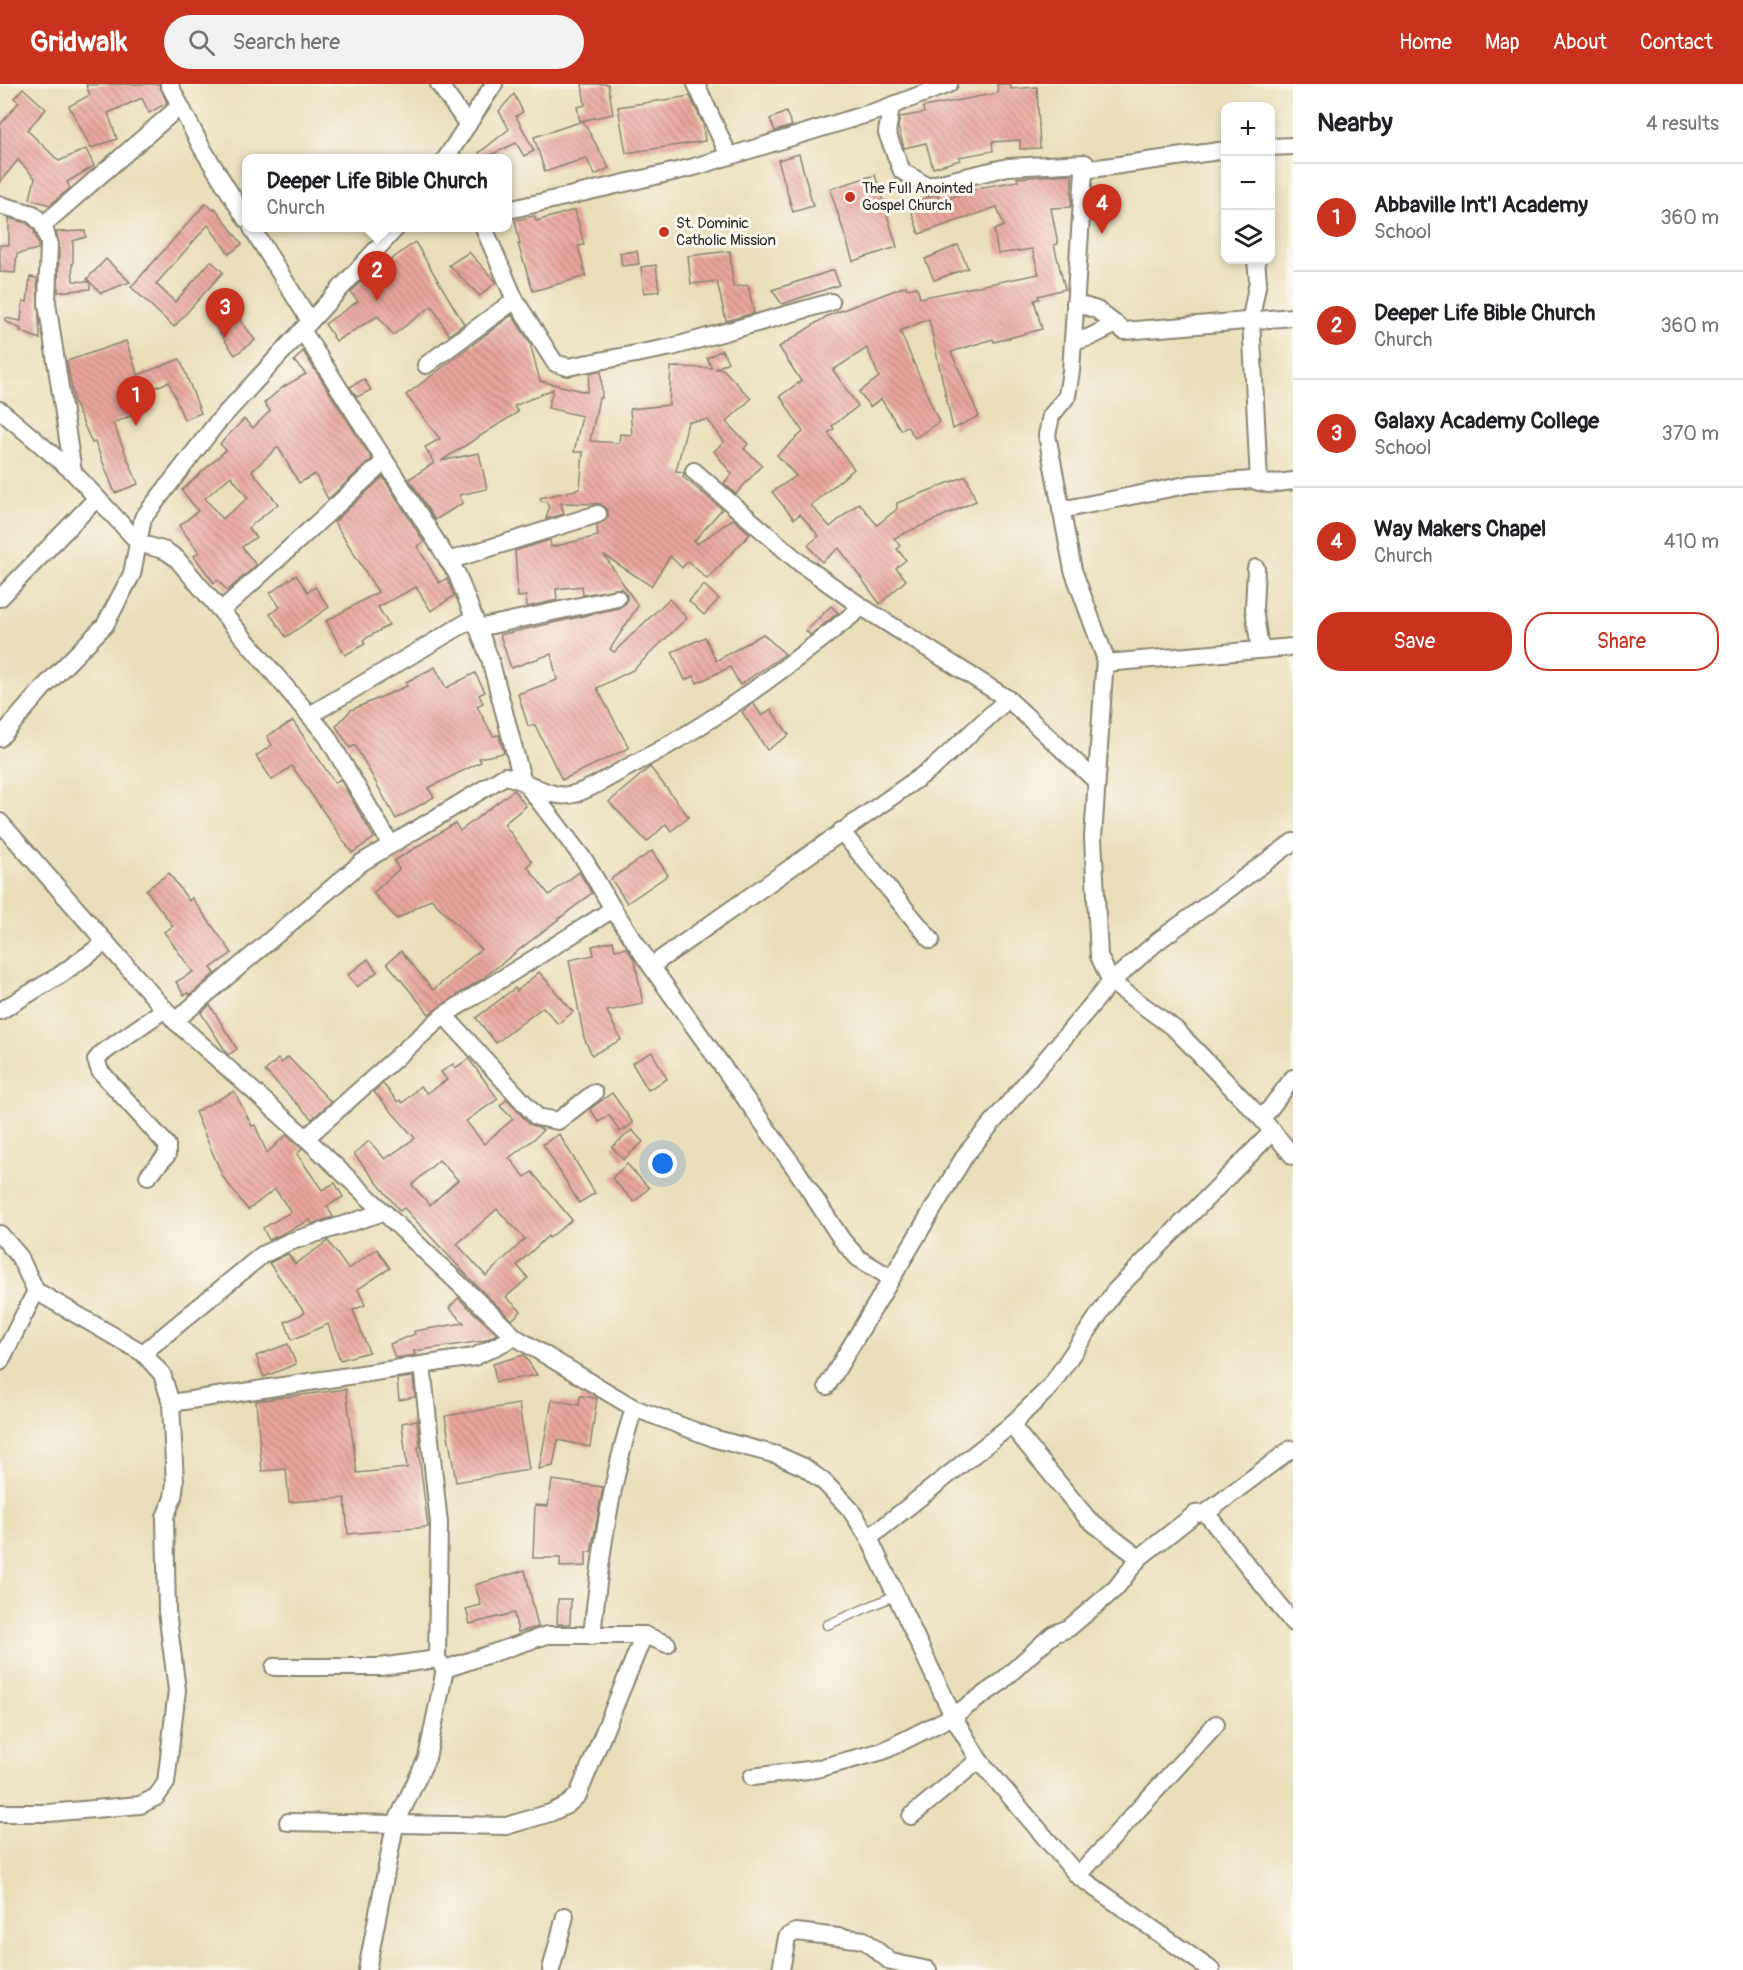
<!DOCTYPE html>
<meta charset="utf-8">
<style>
body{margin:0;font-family:Pangolin,sans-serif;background:#f2f2f2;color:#202124}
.controls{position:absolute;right:18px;top:18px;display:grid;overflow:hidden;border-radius:12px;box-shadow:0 3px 9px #0003}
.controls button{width:54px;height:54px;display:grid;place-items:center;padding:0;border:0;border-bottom:2px solid #e0e0e0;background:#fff;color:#202124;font:30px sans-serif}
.you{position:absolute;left:663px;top:1080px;width:21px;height:21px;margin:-15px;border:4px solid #fff;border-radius:50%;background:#1a73e8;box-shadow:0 0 0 9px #1a73e833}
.badge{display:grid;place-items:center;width:39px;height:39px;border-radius:50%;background:#c8321e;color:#fff;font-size:20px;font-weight:700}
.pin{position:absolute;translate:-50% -50px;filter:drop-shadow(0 2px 3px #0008)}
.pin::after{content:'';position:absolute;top:32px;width:21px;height:18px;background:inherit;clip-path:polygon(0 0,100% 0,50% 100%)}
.popup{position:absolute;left:242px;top:70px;width:270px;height:78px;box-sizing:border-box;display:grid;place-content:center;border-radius:12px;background:#fff;filter:drop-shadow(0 2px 4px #0005);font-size:20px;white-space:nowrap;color:#757577}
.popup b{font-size:22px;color:#202124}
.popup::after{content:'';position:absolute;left:50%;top:100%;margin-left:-12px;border:12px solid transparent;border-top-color:#fff}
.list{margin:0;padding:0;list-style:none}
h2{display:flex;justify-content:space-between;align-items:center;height:78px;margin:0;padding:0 24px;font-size:26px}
h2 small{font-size:20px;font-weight:400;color:#757577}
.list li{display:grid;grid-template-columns:39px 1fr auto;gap:18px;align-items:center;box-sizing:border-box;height:108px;padding:0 24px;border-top:2px solid #e0e0e0}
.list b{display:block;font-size:22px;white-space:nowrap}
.list p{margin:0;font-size:20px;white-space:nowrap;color:#757577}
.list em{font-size:20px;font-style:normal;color:#757577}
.actions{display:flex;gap:12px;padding:18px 24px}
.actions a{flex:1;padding:14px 0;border:2px solid #c8321e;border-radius:24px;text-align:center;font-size:21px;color:#c8321e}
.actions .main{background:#c8321e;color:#fff}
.icon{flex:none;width:33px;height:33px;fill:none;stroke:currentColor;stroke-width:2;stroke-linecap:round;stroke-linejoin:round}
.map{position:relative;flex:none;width:1293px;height:1886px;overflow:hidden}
header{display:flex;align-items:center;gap:36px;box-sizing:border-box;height:84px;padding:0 30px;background:#c8321e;color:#fff}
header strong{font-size:28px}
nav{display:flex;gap:33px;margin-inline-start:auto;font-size:21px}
.search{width:420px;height:54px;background:#f2f2f2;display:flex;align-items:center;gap:15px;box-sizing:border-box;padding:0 21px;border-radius:33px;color:#757577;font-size:22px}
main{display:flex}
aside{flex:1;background:#fff}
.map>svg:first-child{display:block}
</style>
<header>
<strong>Gridwalk</strong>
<div class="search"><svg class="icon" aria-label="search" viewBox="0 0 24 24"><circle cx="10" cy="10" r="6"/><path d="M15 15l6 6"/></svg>Search here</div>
<nav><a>Home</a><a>Map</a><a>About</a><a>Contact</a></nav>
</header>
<main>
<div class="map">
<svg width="1293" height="1886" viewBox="0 0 1293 1886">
<defs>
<pattern id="building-back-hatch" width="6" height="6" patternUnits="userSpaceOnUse" patternTransform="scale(1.5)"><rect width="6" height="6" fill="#e9a59d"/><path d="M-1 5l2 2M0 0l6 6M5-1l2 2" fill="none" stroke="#bd8780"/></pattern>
</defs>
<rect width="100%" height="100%" fill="#fbf7ec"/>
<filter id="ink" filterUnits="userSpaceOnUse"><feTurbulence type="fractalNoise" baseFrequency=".0167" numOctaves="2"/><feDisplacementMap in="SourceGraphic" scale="12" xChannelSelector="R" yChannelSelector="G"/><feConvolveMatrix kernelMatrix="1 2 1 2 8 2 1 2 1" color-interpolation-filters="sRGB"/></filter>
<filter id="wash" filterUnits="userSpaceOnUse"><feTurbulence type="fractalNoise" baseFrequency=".008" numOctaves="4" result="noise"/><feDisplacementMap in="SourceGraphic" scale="24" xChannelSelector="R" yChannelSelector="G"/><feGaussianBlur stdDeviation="1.35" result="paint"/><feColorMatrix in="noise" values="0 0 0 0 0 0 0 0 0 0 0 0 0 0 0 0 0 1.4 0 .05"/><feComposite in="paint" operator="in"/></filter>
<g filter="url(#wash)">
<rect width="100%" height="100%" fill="#e9deb9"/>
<g id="blocks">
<g fill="url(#building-back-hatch)" fill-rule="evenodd">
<path d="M136 0H159L167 19 149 29 142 14 108 29 117 55 91 64 69 22 90 11 86 1Z"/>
<path d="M582 0H608L613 30 580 37 577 23 585 21Z"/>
<path d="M997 0H1011V5L1037 3 1040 64 1020 65V56L992 58 993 67 959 73 960 76 933 84 926 59 904 64 898 43 900 33 924 29 923 23 998 9Z"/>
<path d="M23 4 46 25 27 46 59 77 86 65 94 82 67 98 70 104 50 121 30 115 35 94 18 76 0 98V41L19 18 14 14Z"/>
<path d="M514 10 523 28 516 32 534 67 524 72 516 59 482 75 479 69 509 45 499 27Z"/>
<path d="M690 12 703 40 705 57 626 69 618 23Z"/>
<path d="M786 28 792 42 775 47 770 35Z"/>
<path d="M583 37 609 84 595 91 586 74 545 88 534 53Z"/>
<path d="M799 70 813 122 793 128 778 76Z"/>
<path d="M1072 90 1071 123 1051 124 1058 160 1054 161 1065 205 1038 212 1039 215 1034 216 1042 245 994 258 993 255 951 268 979 332 953 345 929 235 900 247 939 338 915 354 907 342 901 346 881 315 870 323 859 308 879 293 867 264 833 286 858 322 832 342 834 345 828 349 854 385 811 421 830 443 859 419 877 441 897 425V419L966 392 976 417 894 454 900 462 897 465 906 476 896 484 906 496 880 520 839 464 822 478 808 461 819 452 800 430 794 435 772 408 796 392 777 371 803 348 780 312 801 297 779 263 827 232 906 202 907 205 917 203 920 214 1039 190 1032 165 998 170 994 146 1004 142 997 123 919 150 909 120 937 110 940 117 983 103 1018 97 1017 94Z"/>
<path d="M875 91 897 163 853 177 830 105Z"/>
<path d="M206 119 213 126 215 124 242 160 229 170 208 141 156 200 175 218 211 177 223 188 174 243 131 203Z"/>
<path d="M575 126 584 161 578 162 586 192 533 207 518 160H520L515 136 535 132 536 137Z"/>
<path d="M9 134 27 139 34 146 38 161V165L17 170 15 189 0 188V161H9Z"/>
<path d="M85 147 86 153 73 157V181L72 179 73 197 90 198V205L58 208 59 159 56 148Z"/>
<path d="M415 158 464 240 449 251 432 222 393 251 378 232 336 257 325 240 358 217 351 209 358 200Z"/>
<path d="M958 161 968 184 934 196 925 175Z"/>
<path d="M637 167 639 180 622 182 620 169Z"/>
<path d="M730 167 733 203 748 201 754 229 726 237 717 197 691 200 688 172Z"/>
<path d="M469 168 496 198 480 212 449 181Z"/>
<path d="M106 175 130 198 101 209 87 195Z"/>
<path d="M656 181 659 207 644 209 641 183Z"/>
<path d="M834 186 839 201 782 220 772 206Z"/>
<path d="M30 193 37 194 40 255 20 247 21 245 5 237 6 234 21 237 23 217 27 218Z"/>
<path d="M228 218 255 256 235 271 208 232Z"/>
<path d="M512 231 530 259 540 297 587 308 590 290 601 287 602 314H599L590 357 619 359 620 350 632 351 630 325 669 321 671 283 712 284 707 274 722 266 728 278 716 285H723L751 315 726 338 748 360 744 365 762 381 736 410 724 399 732 390 714 367 724 358 708 336 688 338 676 387 684 388 683 393 722 425 694 457 697 460 733 435 750 450 707 495 688 477 682 484 670 472 651 502 604 471 638 522 610 565 614 568 669 515 687 534 633 586 597 604 629 664 562 696 535 641 528 642 518 610 557 596 551 570 511 584 500 551 619 524 627 518V511L621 504 583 511 582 502 556 505 557 516 527 523 526 512 518 513 515 467 550 456 551 463 598 452 597 441 608 433V426L601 420 561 419 564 430 546 435 549 424 547 418 541 417 540 414 580 405 583 368H574L582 332 548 324 553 305 514 322 518 328 441 377 479 369 487 405 459 411 463 419 435 436 409 395 434 379 425 363 440 355 406 311Z"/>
<path d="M126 257 138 291 180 275 201 329 184 336 169 298 133 312 140 328 113 339 138 400 115 409 95 358 92 359 74 318 67 277Z"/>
<path d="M303 267 372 375 328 415 315 390 299 399 278 363 252 387 278 420 248 444 256 453 242 463 256 481 227 507 218 496 214 499 194 472 199 468 179 442 198 427 182 406 226 366 220 360 244 335 253 344 270 327 264 319 283 303 306 290 294 277ZM231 392 248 414 222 435 205 414Z"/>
<path d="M364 295 371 306 357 313 350 303Z"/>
<path d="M383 393 424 458 417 462 439 499 447 494 454 512 431 527 416 503 378 523 389 541 363 556 365 560 345 571 326 537 378 508 334 438Z"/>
<path d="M296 491 308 508 315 503 329 523 286 553 270 530 280 523 270 509Z"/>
<path d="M704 501 719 515 704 531 689 517Z"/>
<path d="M831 522 838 529 810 551 806 547Z"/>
<path d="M763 550 785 570 740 601 730 583 697 599 694 592 685 596 672 568 705 553 716 577Z"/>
<path d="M435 583 446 604 475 589 485 608 479 611 483 619 477 622 493 652 499 651 504 669 479 674 481 678 428 704 434 713 396 735 355 661 350 664 336 642 351 626 407 602 406 598Z"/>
<path d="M753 619 762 632 771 625 789 651 767 666 742 628Z"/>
<path d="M293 637 335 699 340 695 374 754 352 769 292 682 272 696 256 672 272 661 267 652Z"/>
<path d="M650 683 689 733 671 747 666 740 647 758 609 718Z"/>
<path d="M514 706 526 722 504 740 532 778 527 782 549 811 579 788 592 809 483 894 429 930 387 879 401 867 433 906 481 865 431 815 397 835 373 809 399 785 394 777 455 739 460 747Z"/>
<path d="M652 767 668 791 627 819 611 795Z"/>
<path d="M169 789 189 817 192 814 232 869 211 884 215 889 190 911 188 909 184 911 176 898 193 888 164 848 173 842 146 806Z"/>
<path d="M613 857 615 866 627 864 635 877 643 920 607 927 621 956 592 971 584 954 569 876 594 871 592 862Z"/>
<path d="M368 875 377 888 357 903 348 891Z"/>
<path d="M539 888 573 928 558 940 543 923 496 959 476 934 515 904 517 907Z"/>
<path d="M210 921 237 965 228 971 201 929Z"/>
<path d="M652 968 667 995 648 1006 632 979Z"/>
<path d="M288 973 331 1018 312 1035 265 987 278 975 282 979Z"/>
<path d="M469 975 498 1015 466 1037 484 1060 513 1035 500 1022 507 1015 529 1040 541 1045 543 1046 534 1055 509 1074 525 1093 532 1088 572 1136 549 1154 548 1152 517 1181 528 1194 506 1213 521 1227 512 1236 473 1198 404 1124 400 1127 354 1070 369 1057 385 1075 415 1054 374 1008 381 1001 383 1000 398 1018 400 1016 403 1019 420 1002 427 1009 447 996 441 988 453 980 455 984ZM439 1076 458 1096 430 1121 412 1101ZM497 1125 525 1155 486 1192 457 1160Z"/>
<path d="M234 1007 252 1042 255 1041 267 1069 286 1051 302 1065 297 1070 322 1106 335 1099 343 1113 327 1122 333 1133 312 1140 310 1136 269 1156 263 1144 291 1128 275 1105 248 1126 223 1093 195 1028Z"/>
<path d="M612 1009 633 1039 620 1048 609 1031 599 1038 590 1025Z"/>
<path d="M632 1046 643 1058 623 1076 612 1063Z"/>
<path d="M559 1050 595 1109 579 1119 543 1060Z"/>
<path d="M627 1080 649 1104 634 1118 612 1094Z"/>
<path d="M328 1157 348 1185 377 1165 390 1184 358 1205 365 1221 353 1226 369 1268 340 1276 328 1240 292 1256 285 1238 305 1229 269 1179 288 1170 295 1180Z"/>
<path d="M458 1214 497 1250 483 1257 414 1267 415 1271 395 1274 390 1260 415 1250 414 1247 464 1239 449 1224Z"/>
<path d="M288 1260 296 1280 264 1293 256 1272Z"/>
<path d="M524 1271 537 1291 496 1298 493 1280Z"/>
<path d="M413 1293 415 1313 399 1316 397 1295Z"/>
<path d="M346 1305 357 1389 407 1384 402 1339 417 1336 420 1363H418L428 1443 348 1450 345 1414 289 1418 286 1385 262 1387 256 1317Z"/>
<path d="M580 1312 597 1314 590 1363 558 1356 553 1382 539 1385 552 1316 579 1321Z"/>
<path d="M519 1320 529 1386 456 1398 445 1332Z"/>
<path d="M552 1396 603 1403 591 1468H586V1482L560 1483V1474H533L535 1421 548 1422Z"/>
<path d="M525 1486 538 1543 518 1548 514 1529 470 1540 466 1525 481 1521 475 1501Z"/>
<path d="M558 1515H571L570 1540H557Z"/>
</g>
</g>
</g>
<g filter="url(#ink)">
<use href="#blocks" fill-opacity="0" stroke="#8a8472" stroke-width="1.5"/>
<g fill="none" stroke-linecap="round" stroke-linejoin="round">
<g stroke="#8a8472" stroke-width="11">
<path id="service" d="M827 1541 896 1511"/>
</g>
<g stroke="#8a8472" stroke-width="20">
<g id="minor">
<path d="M169 0 202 64 246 135"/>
<path d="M439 0 468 41"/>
<path d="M696 0 729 72"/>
<path d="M891 22 887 49 902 87 927 102 1008 83 1085 79 1090 84"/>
<path d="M1270 63 1293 62"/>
<path d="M1226 66 1084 86 1071 287 1067 312 1051 332 1047 351 1073 486 1105 573 1093 754 1099 872 1111 898 1175 945 1262 1035 1293 1072"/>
<path d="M446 74 494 0"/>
<path d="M0 121 33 130 43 141 49 159 47 219 73 388"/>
<path d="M508 126 694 83 880 26 949 0"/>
<path d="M43 141 180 22"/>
<path d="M252 144 310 237"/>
<path d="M484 144 515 216 555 279 568 283 672 263 831 218"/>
<path d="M1256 176 1258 197 1251 234 1259 398"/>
<path d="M1075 219 1097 226 1124 247 1293 233"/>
<path d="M302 246 457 490 490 575 522 695 585 777 613 825 651 882 797 1087 842 1156 858 1174 891 1194"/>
<path d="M1073 258 1090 253 1116 240"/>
<path d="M426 281 515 216"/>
<path d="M0 326 73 388 139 459 166 467 176 474 327 652 391 761"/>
<path d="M694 387 800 479 862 523 1008 615 1096 697"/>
<path d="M1061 426 1191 400 1253 396 1268 400 1293 397"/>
<path d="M448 477 598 430"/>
<path d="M1256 484 1254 525 1260 565"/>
<path d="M0 514 97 414"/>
<path d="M222 526 384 378"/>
<path d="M478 544 617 514"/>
<path d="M1105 579 1293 563"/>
<path d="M310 631 474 534"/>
<path d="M0 654 43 604 105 541 132 490 143 434 216 340 396 144"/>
<path d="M0 738 175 937 306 1054 515 1253 634 1324 716 1355 777 1371 804 1383 824 1398 850 1425 869 1454 953 1632 979 1676 1078 1792 1211 1886"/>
<path d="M841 747 931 856"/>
<path d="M651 882 934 683 1008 615"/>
<path d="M0 927 60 891 106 858"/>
<path d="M444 931 537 1033 558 1037 594 1009"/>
<path d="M175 937 361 779 505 692C528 696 551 717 574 710 592 705 611 692 628 683 713 640 788 583 862 523"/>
<path d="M1262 1035 1293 994"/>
<path d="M306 1054 444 931 613 825"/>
<path d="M148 1092 167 1071V1061L100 987 96 976 101 970 165 925"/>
<path d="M0 1150 19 1172 36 1207 143 1269 162 1290 171 1319 175 1399 173 1414 165 1433 167 1527 177 1606 166 1699 156 1713 140 1721 48 1729H0"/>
<path d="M143 1269 262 1171 289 1158 384 1128"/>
<path d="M0 1278 36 1207"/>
<path d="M827 1302 966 1070 1111 898 1158 857 1293 758"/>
<path d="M171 1319 474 1273 515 1253"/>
<path d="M1011 1341 1088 1435 1139 1474"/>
<path d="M1206 1429 1293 1539"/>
<path d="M869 1454 1011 1341 1050 1303 1114 1208 1273 1047"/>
<path d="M592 1552C600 1474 610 1399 634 1324"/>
<path d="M274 1583H380L437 1575"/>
<path d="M445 1585 547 1551H644L667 1560"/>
<path d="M752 1693 816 1685 883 1667 953 1632 1000 1599 1043 1559 1054 1550 1069 1544 1116 1504 1139 1474 1195 1430 1206 1429 1291 1365"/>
<path d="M911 1732 979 1676"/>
<path d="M288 1738 506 1742 550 1729 567 1721 578 1711 644 1551"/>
<path d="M1078 1792 1216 1640"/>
<path d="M367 1886 395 1741 427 1674 445 1585 437 1575 439 1439 422 1281"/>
<path d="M551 1886 565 1832"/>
<path d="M781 1886 787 1853 796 1848 864 1856 891 1878 928 1886"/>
</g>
</g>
<use href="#service" stroke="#fff" stroke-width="8"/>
<use href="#minor" stroke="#fff" stroke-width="16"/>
</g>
</g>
<g fill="#c8321e" stroke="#fbf7ec" stroke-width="2">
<circle cx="850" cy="113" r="6"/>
<circle cx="664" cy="148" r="6"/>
</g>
<g text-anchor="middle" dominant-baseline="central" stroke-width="6" stroke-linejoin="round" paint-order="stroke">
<g font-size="15" fill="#2b2b2b" stroke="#fbf7ec" text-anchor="start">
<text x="862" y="104">The Full Anointed<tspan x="862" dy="17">Gospel Church</tspan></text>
<text x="676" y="139">St. Dominic<tspan x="676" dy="17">Catholic Mission</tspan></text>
</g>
</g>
</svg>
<div class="controls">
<button>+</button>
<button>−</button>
<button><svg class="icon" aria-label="layers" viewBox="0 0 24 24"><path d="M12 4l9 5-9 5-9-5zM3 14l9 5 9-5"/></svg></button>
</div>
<div class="you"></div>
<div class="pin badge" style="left:136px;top:342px">1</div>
<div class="pin badge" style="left:377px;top:217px">2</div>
<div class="popup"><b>Deeper Life Bible Church</b>Church</div>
<div class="pin badge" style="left:225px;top:254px">3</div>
<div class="pin badge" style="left:1102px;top:150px">4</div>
</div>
<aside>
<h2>Nearby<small>4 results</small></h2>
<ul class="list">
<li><span class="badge">1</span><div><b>Abbaville Int'l Academy</b><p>School</p></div><em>360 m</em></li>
<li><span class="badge">2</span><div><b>Deeper Life Bible Church</b><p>Church</p></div><em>360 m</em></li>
<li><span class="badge">3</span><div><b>Galaxy Academy College</b><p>School</p></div><em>370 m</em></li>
<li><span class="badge">4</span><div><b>Way Makers Chapel</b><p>Church</p></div><em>410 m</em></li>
</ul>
<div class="actions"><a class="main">Save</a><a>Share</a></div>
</aside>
</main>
